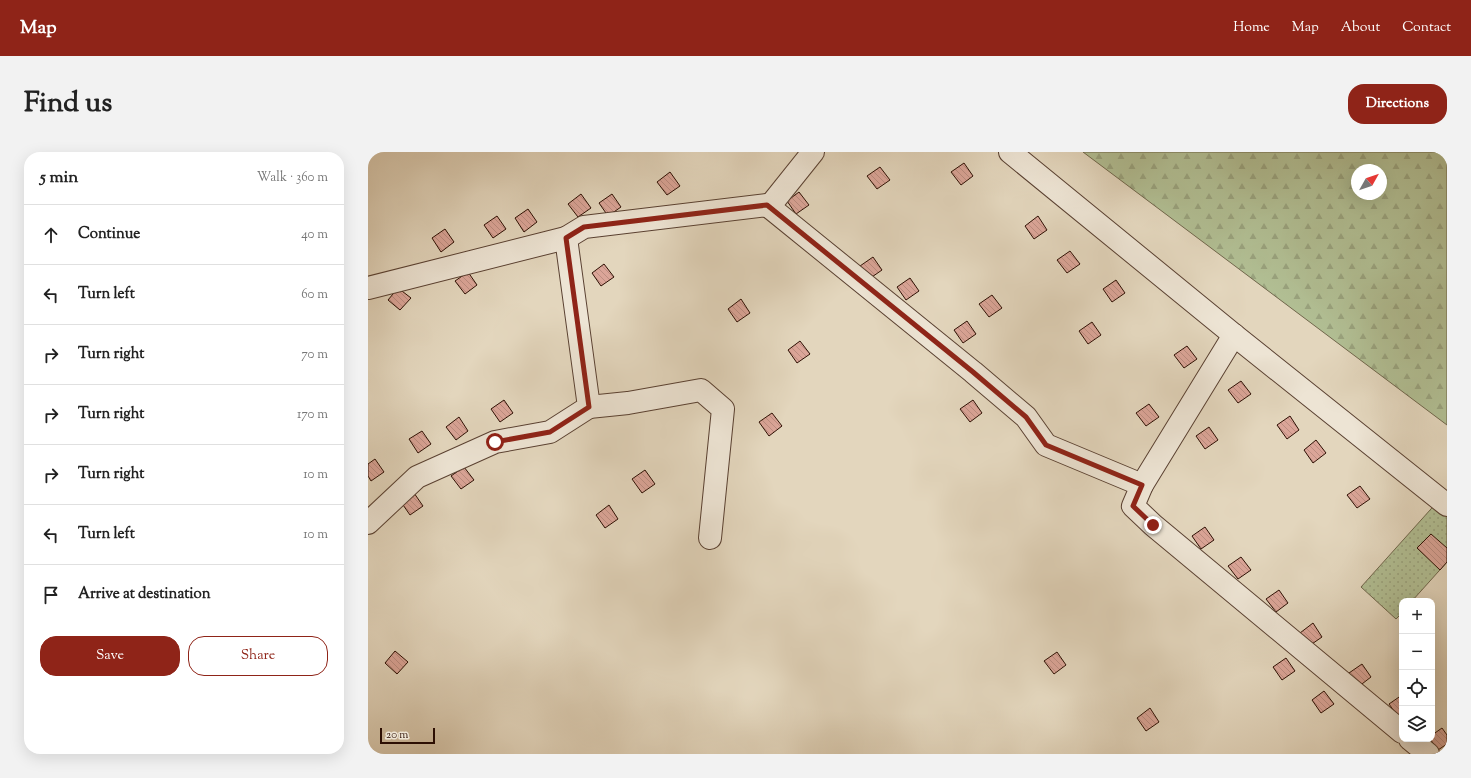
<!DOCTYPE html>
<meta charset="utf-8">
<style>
body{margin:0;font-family:"Sorts Mill Goudy",serif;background:#f2f2f2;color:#222}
.controls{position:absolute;right:12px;bottom:12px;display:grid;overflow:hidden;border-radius:8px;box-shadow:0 4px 16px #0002}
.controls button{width:36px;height:36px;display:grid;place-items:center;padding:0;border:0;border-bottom:1px solid #e0e0e0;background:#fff;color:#222;font:20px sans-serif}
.compass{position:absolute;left:983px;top:12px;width:36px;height:36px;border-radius:50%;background:#fff;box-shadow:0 4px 16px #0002;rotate:50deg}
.scale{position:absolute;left:12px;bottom:10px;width:55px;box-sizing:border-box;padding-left:4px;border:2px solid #2d0f03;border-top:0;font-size:11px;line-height:14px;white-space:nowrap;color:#2d0f03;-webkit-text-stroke:3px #ede4d4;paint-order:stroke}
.stop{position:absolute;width:12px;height:12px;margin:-9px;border:3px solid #8f2418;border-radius:50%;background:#fff}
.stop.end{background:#8f2418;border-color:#fff;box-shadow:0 1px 4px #0008}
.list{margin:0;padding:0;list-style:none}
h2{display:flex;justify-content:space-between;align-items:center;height:52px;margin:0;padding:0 16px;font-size:17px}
h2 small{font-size:13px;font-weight:400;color:#767676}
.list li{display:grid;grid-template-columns:26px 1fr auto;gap:12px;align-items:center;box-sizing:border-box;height:60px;padding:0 16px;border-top:1px solid #e0e0e0}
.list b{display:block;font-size:15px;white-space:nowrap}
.list em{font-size:13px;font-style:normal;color:#767676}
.actions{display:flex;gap:8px;padding:12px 16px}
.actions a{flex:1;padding:9px 0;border:1px solid #8f2418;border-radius:16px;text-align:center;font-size:14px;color:#8f2418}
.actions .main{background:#8f2418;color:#fff}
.icon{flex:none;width:22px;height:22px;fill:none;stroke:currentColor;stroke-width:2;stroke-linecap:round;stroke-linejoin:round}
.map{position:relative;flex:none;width:1079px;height:602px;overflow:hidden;border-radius:16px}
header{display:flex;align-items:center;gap:24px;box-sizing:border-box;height:56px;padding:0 20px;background:#8f2418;color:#fff}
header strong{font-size:19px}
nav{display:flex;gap:22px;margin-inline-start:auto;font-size:14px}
.intro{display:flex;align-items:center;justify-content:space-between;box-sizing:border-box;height:96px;padding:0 24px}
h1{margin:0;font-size:28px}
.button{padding:10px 18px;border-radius:16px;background:#8f2418;color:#fff;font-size:14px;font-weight:700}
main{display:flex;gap:24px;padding:0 24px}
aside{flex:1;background:#fff;border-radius:16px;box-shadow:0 4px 16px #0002}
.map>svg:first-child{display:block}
</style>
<header>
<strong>Map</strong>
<nav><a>Home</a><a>Map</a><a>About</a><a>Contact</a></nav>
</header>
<div class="intro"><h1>Find us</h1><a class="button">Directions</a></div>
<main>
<aside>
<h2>5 min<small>Walk · 360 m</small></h2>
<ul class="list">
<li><svg class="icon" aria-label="ahead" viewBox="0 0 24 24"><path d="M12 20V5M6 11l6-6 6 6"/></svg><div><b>Continue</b></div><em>40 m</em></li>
<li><svg class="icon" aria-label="left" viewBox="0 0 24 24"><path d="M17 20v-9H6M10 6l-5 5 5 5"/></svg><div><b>Turn left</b></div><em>60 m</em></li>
<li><svg class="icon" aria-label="right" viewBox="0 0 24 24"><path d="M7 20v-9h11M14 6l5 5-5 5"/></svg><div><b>Turn right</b></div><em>70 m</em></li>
<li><svg class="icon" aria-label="right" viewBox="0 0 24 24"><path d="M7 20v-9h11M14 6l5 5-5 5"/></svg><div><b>Turn right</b></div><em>170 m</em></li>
<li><svg class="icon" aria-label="right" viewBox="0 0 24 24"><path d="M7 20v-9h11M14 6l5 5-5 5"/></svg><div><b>Turn right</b></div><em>10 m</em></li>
<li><svg class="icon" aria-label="left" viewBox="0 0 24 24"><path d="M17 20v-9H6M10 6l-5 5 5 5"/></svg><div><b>Turn left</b></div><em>10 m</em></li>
<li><svg class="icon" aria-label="arrive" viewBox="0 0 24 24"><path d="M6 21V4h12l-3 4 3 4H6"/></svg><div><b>Arrive at destination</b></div></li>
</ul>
<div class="actions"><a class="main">Save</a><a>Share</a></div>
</aside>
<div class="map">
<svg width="1079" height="602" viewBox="0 0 1079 602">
<defs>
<pattern id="forest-firs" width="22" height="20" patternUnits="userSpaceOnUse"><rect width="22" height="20" fill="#b1be93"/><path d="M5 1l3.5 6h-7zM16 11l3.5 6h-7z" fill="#99a27d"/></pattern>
<pattern id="garden-dots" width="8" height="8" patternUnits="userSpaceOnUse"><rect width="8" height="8" fill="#b1be93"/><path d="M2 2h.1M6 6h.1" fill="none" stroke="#99a27d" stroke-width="1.8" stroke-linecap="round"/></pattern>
<pattern id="building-back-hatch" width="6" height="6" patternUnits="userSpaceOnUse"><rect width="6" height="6" fill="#dba598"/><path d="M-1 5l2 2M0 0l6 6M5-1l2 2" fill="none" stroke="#bc8d81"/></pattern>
</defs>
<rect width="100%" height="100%" fill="#e3d6bd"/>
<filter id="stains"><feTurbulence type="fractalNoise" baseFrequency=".005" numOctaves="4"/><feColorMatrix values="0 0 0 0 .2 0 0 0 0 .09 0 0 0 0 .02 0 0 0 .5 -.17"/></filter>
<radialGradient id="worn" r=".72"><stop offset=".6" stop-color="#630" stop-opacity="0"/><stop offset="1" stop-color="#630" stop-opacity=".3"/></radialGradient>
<path fill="url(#forest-firs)" stroke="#6f664b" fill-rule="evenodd" d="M715 0H1079V273ZM989 18H1013V42H989Z"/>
<path fill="url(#garden-dots)" stroke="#6f664b" d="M1071 348 1079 354V410L1044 449H1034V461L1028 467 993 435Z"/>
<g fill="url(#building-back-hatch)" stroke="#2d0f03">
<path d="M596 11 605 24 593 33 583 20Z"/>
<path d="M512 15 522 28 509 37 499 24Z"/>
<path d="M302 20 312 34 299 43 289 30Z"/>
<path d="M431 40 441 53 428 62 419 49Z"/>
<path d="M213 42 223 56 210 65 200 52Z"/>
<path d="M244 42 253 55 240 64 231 51Z"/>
<path d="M160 57 169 70 156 80 147 66Z"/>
<path d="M129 64 138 77 125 86 116 73Z"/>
<path d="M670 64 679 78 666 87 657 74Z"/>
<path d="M77 77 86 90 73 100 64 86Z"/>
<path d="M702 99 712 112 699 121 689 108Z"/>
<path d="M505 105 514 118 501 127 492 114Z"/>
<path d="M236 112 246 125 233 134 224 121Z"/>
<path d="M100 120 109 133 97 142 87 129Z"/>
<path d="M542 126 551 139 538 148 529 135Z"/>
<path d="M748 128 757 141 744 150 735 137Z"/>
<path d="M30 136 43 146 32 158 20 148Z"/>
<path d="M624 143 634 156 621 165 611 152Z"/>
<path d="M373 147 382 161 369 170 360 157Z"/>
<path d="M599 169 608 182 595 191 586 178Z"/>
<path d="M724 170 733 183 720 192 711 179Z"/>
<path d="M432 189 442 202 429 211 420 198Z"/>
<path d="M819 194 829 207 816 216 806 203Z"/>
<path d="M873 229 883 242 870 251 860 238Z"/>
<path d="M136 248 145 261 132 270 123 257Z"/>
<path d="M605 248 614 261 602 270 592 257Z"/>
<path d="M781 252 791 265 778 274 768 261Z"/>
<path d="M404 261 414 274 401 284 391 270Z"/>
<path d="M922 264 931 278 919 287 909 273Z"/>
<path d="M91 265 100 279 88 288 78 275Z"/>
<path d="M841 275 850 288 837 297 828 284Z"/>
<path d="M54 279 63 292 50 301 41 287Z"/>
<path d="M948 288 958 301 945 311 936 298Z"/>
<path d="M7 307 16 320 3 329 0 324V312Z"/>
<path d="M96 315 106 328 93 337 83 324Z"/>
<path d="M277 318 287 332 274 341 264 327Z"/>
<path d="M992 334 1002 347 989 356 979 343Z"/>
<path d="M46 341 55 354 42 363 33 350Z"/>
<path d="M241 353 250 367 237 376 228 363Z"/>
<path d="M837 375 846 388 833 397 824 384Z"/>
<path d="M1063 382 1079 396V410L1072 418 1049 396Z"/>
<path d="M873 405 883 418 870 427 860 414Z"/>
<path d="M911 438 920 451 908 460 898 447Z"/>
<path d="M945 471 954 485 941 494 932 481Z"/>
<path d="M27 499 40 510 29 522 17 511Z"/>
<path d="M689 500 698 513 686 522 676 509Z"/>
<path d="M918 506 927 519 914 528 905 515Z"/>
<path d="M994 512 1003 525 990 535 981 521Z"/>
<path d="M956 539 966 552 953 561 944 548Z"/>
<path d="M1034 543V563L1031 566 1021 552Z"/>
<path d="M782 556 791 570 778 579 769 566Z"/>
<path d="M1074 576 1079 583V592L1070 598 1062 587H1064V583Z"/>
</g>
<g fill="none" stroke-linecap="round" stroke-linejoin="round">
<g stroke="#5a4132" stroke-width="24">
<g id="street">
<path d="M642 0 866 183 1079 353"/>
<path d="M401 55 445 0"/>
<path d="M198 86 216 75 399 53 605 220 658 265 678 293 774 333 765 354 785 373 1034 580"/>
<path d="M0 136 198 86 221 255 182 280 127 290 49 325 0 371"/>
<path d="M221 255 260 251 333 238 355 257 342 386"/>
<path d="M774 333 866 183"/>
<path d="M1042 587 1060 602"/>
</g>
</g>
<use href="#street" stroke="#ede4d4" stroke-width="22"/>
</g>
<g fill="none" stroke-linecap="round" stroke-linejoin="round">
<path stroke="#8f2418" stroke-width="5" d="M127 290 182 280 221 255 198 86 216 75 399 53 605 220 658 265 678 293 774 333 765 354 785 373"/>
</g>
<rect width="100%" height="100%" filter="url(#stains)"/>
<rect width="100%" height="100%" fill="url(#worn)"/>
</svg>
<div class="controls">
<button>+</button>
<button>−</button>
<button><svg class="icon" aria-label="locate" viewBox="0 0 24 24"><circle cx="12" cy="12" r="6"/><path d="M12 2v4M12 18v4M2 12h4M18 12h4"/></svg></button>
<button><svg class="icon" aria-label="layers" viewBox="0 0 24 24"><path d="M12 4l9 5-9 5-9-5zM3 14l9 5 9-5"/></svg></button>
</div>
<svg class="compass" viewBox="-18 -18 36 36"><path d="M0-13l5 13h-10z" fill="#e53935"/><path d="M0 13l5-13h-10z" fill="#767676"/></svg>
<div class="scale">20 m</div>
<div class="stop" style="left:127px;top:290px"></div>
<div class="stop end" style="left:785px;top:373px"></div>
</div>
</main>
